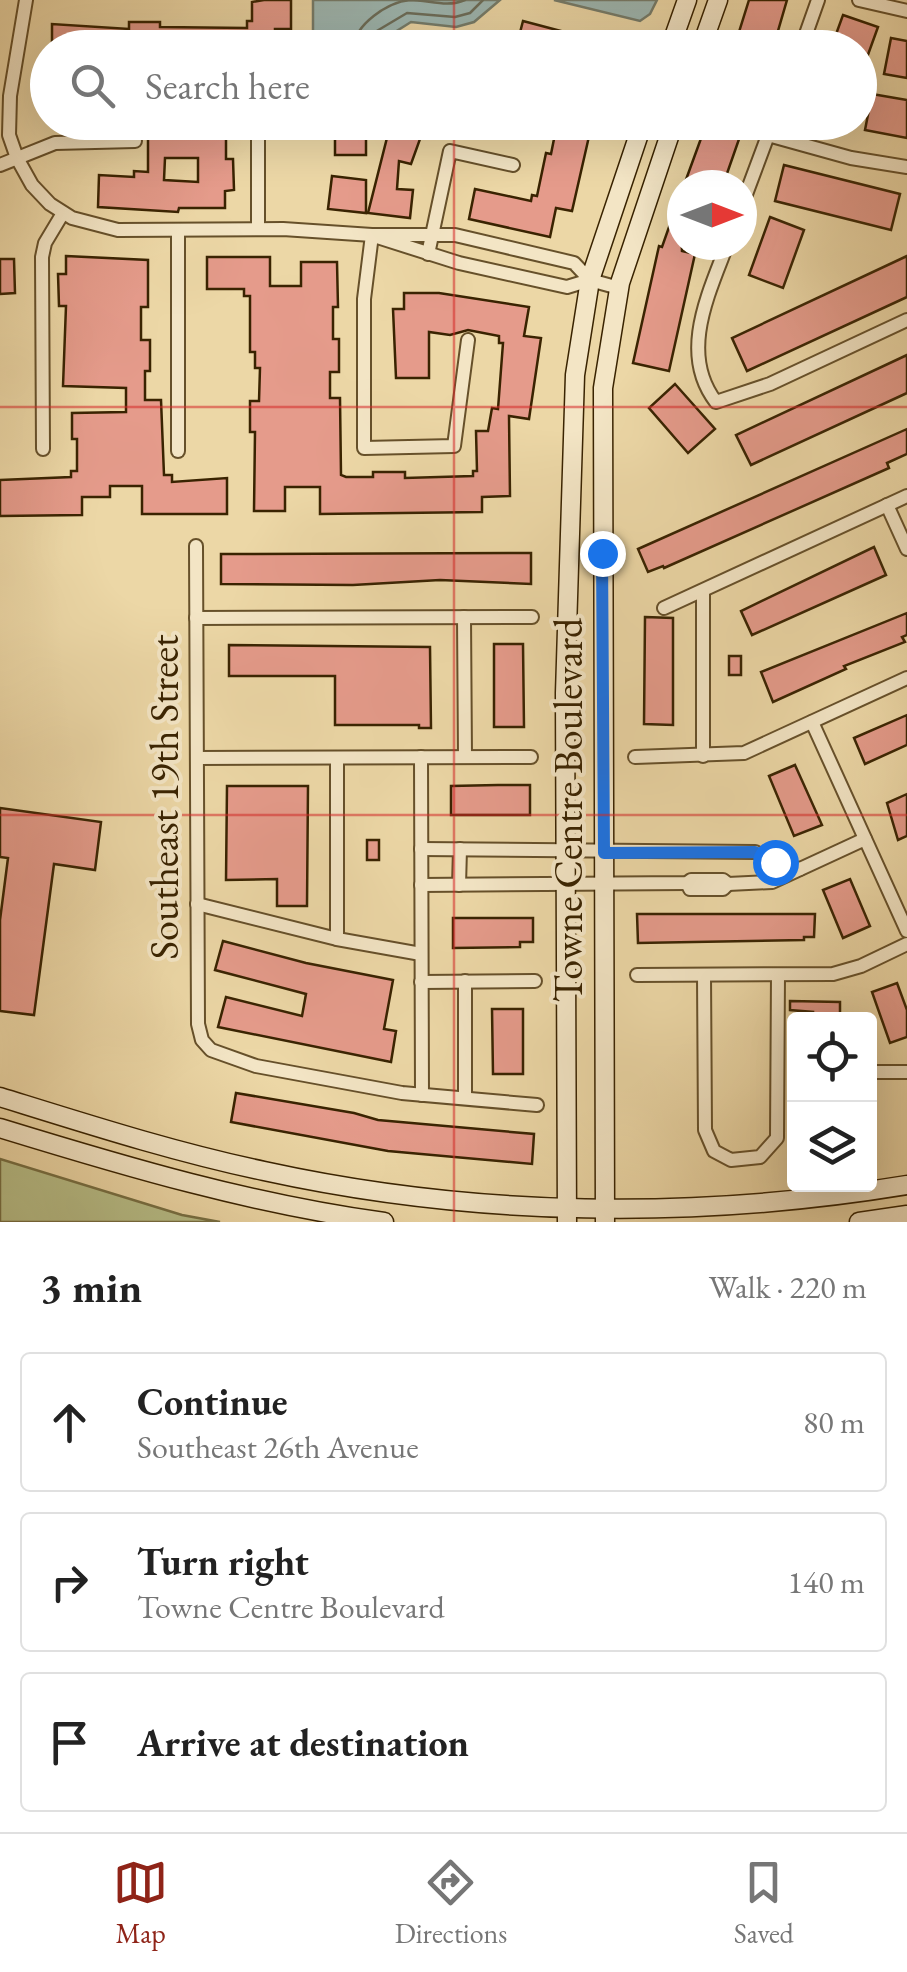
<!DOCTYPE html>
<meta charset="utf-8">
<style>
body{margin:0;font-family:"EB Garamond",serif;background:#f2f2f2;color:#222}
.controls{position:absolute;right:30px;bottom:30px;display:grid;overflow:hidden;border-radius:10px;box-shadow:0 10px 40px #0002}
.controls button{width:90px;height:90px;display:grid;place-items:center;padding:0;border:0;border-bottom:2px solid #e0e0e0;background:#fff;color:#222;font:50px sans-serif}
.compass{position:absolute;left:667px;top:170px;width:90px;height:90px;border-radius:50%;background:#fff;box-shadow:0 10px 40px #0002;rotate:90deg}
.stop{position:absolute;width:30px;height:30px;margin:-22px;border:8px solid #1a73e8;border-radius:50%;background:#fff}
.stop.end{background:#1a73e8;border-color:#fff;box-shadow:0 2px 10px #0008}
.list{margin:0;padding:0;list-style:none}
h2{display:flex;justify-content:space-between;align-items:center;height:130px;margin:0;padding:0 40px;font-size:42px}
h2 small{font-size:32px;font-weight:400;color:#767676}
.list li{display:grid;grid-template-columns:65px 1fr auto;gap:30px;align-items:center;box-sizing:border-box;height:140px;margin:0 20px 20px;padding:0 20px;border:2px solid #e0e0e0;border-radius:10px}
.list b{display:block;font-size:38px;white-space:nowrap}
.list p{margin:0;font-size:32px;white-space:nowrap;color:#767676}
.list em{font-size:32px;font-style:normal;color:#767676}
.icon{flex:none;width:55px;height:55px;fill:none;stroke:currentColor;stroke-width:2;stroke-linecap:round;stroke-linejoin:round}
.map{position:relative;flex:none;width:907px;height:1222px;overflow:hidden}
.search{position:absolute;background:#fff;box-shadow:0 10px 40px #0002;left:30px;right:30px;top:30px;height:110px;display:flex;align-items:center;gap:25px;box-sizing:border-box;padding:0 35px;border-radius:55px;color:#767676;font-size:38px}
.sheet{height:610px;background:#fff}
nav{display:flex;justify-content:space-around;align-items:center;box-sizing:border-box;height:140px;border-top:2px solid #e0e0e0;background:#fff;font-size:28px;color:#767676}
nav a{display:grid;justify-items:center;gap:5px}
nav .on{color:#8f2418}
.map>svg:first-child{display:block}
</style>
<div class="map">
<svg width="907" height="1222" viewBox="0 0 907 1222">
<rect width="100%" height="100%" fill="#ecd7a6"/>
<filter id="stains"><feTurbulence type="fractalNoise" baseFrequency=".002" numOctaves="4"/><feColorMatrix values="0 0 0 0 .2 0 0 0 0 .09 0 0 0 0 .02 0 0 0 .5 -.17"/></filter>
<radialGradient id="worn" r=".72"><stop offset=".6" stop-color="#630" stop-opacity="0"/><stop offset="1" stop-color="#630" stop-opacity=".3"/></radialGradient>
<path fill="#b7be88" stroke="#787044" stroke-width="2.5" d="M0 1159 182 1215 220 1222H0Z"/>
<g fill="#9db7b2" stroke="#757c6b" stroke-width="2.5">
<path d="M313 0H500L474 22 456 27 411 22 371 47H318L313 36Z"/>
<path d="M554 0H657L650 14 640 21Z"/>
</g>
<g fill="none" stroke-linecap="round" stroke-linejoin="round">
<g stroke="#6b6d5a" stroke-width="2.5">
<path d="M353 48C355 24 388 2 410 0 429 0 447 8 465 0"/>
<path d="M366 48 370 35 407 13 455 17 470 13 483 0"/>
</g>
</g>
<g fill="#e59b8b" stroke="#392301" stroke-width="2.5" fill-rule="evenodd">
<path d="M264 0H291V29H275V48H52V24L129 29V22H160V27L247 28V21H252V2Z"/>
<path d="M749 0H787L773 48H734Z"/>
<path d="M843 15 878 27 861 74 860 48H831Z"/>
<path d="M523 21 610 44V48H516Z"/>
<path d="M891 38 907 41V78L884 74Z"/>
<path d="M872 94 907 100V138L865 130Z"/>
<path d="M148 122H226V159H233L234 190 225 191V208H179L178 212 98 207 99 175 134 177V171L148 172ZM165 158H198V182L164 180Z"/>
<rect x="335" y="122" width="31" height="33"/>
<path d="M391 122H421L420 127 424 128 411 164 399 161 397 189 413 190 410 218 368 213Z"/>
<path d="M707 122H745L723 185H684Z"/>
<path d="M557 124 590 132 572 211 556 208 550 237 469 219 475 189 531 201 532 195 537 196 546 153 551 154Z"/>
<path d="M784 165 900 194 891 230 775 201Z"/>
<path d="M332 176 366 180V213L328 209Z"/>
<path d="M680 196 682 251 695 254 669 371 633 363 659 246 662 247Z"/>
<path d="M770 217 804 230 783 288 749 275Z"/>
<path d="M66 256 148 260V307H141V340H150V371H145V400H161L164 475H172V482L227 478V514H142V486H110V497H82V515L0 516V480L71 477V471H77V439H72V413L126 412V388L63 386 66 306H59L58 274H66Z"/>
<path d="M907 256V297L747 371 732 338Z"/>
<path d="M207 257H270V286H301V262H337L338 307H333V339H339V372H330V398H340L341 475 346 477H373V472H405V478L473 476V471H477L476 431H488L492 408 498 409 503 343H499V336L468 330 450 335 429 332V378H396L393 309H404V293H439L529 307 524 336 541 338 529 419 509 416 510 496 482 497V512L320 514V487H285V511H254L255 432H250V401H259L260 368H255V352H250V296H244V289H207Z"/>
<path d="M0 259H14L15 293 0 294Z"/>
<path d="M907 355V393L751 465 736 435Z"/>
<path d="M675 384 715 429 688 453 649 408Z"/>
<path d="M907 429V454L887 463 889 468 664 568 663 566 648 572 638 549Z"/>
<path d="M874 547 886 575 752 635 741 611Z"/>
<path d="M531 553V584L440 580 353 585 221 584V554Z"/>
<path d="M907 613V635L902 637 905 642 844 666 846 669 773 702 761 672Z"/>
<path d="M645 617 673 618V725L644 724Z"/>
<path d="M494 644H523L524 727H494Z"/>
<path d="M229 645 430 647 431 728H419V725H335V676H229Z"/>
<rect x="729" y="656" width="12" height="19"/>
<path d="M907 715V745L865 764 854 738Z"/>
<path d="M795 765 822 825 794 836 769 776Z"/>
<path d="M498 785H530V815H451V786Z"/>
<path d="M227 786H308L307 906H277V879L226 880Z"/>
<path d="M907 794V836L898 840 887 803Z"/>
<path d="M0 808 101 822 95 870 54 864 34 1015 0 1011V920L8 858 0 857Z"/>
<rect x="367" y="840" width="12" height="20"/>
<path d="M850 879 870 926 843 938 823 890Z"/>
<path d="M637 914H815L814 937H804V940L638 943Z"/>
<path d="M453 918H533V942H520V947L453 948Z"/>
<path d="M223 941 306 963 393 980 384 1029 396 1031 391 1062 218 1027 226 997 302 1016 306 994 215 970Z"/>
<path d="M897 983 907 1010V1037L890 1043 872 992Z"/>
<path d="M790 1001 840 1002V1020H812L813 1012 790 1010Z"/>
<path d="M492 1009H523V1074H493Z"/>
<path d="M236 1093 354 1113 378 1120 534 1134 532 1164 388 1151 231 1122Z"/>
</g>
<g fill="none" stroke-linecap="round" stroke-linejoin="round">
<g stroke="#66502a" stroke-width="16">
<g id="street">
<path d="M26 0 10 96 9 135 17 158 32 185 50 204 72 218 118 230 283 229 372 235H455L574 263 590 280"/>
<path d="M859 0 907 11"/>
<path d="M801 48 818 0"/>
<path d="M768 135 851 158 907 167"/>
<path d="M258 139V229"/>
<path d="M0 165 55 143 135 141"/>
<path d="M742 205 773 122"/>
<path d="M178 230V451"/>
<path d="M372 235 364 299V448L454 446 468 340"/>
<path d="M374 236 459 263 567 287 590 280 619 288"/>
<path d="M727 245C708 295 679 354 716 402L770 384 907 320"/>
<path d="M428 254 450 151 513 165"/>
<path d="M43 449 42 257 45 243 63 213"/>
<path d="M887 505 907 549"/>
<path d="M196 546 198 1024 202 1040 211 1050 256 1066 402 1093 537 1105"/>
<path d="M703 591V756"/>
<path d="M664 608 907 496"/>
<path d="M464 617 465 757"/>
<path d="M196 618 532 617"/>
<path d="M812 722 907 931"/>
<path d="M421 757 422 1095"/>
<path d="M635 757 744 753 907 678"/>
<path d="M197 758 531 757"/>
<path d="M337 758V939"/>
<path d="M421 849 755 852 784 866 800 869"/>
<path d="M687 883 690 889H723L728 884"/>
<path d="M421 885 687 883 691 880H723L728 884 772 882 865 839"/>
<path d="M459 885 460 849"/>
<path d="M197 904 337 939 421 954"/>
<path d="M637 975 833 974 861 966 907 944"/>
<path d="M704 975 705 1130 714 1151 731 1160 760 1157 777 1138 778 975"/>
<path d="M465 981V1098"/>
<path d="M421 982 535 981"/>
<path d="M870 1072H907"/>
</g>
</g>
<g stroke="#392301" stroke-width="21">
<g id="secondary">
<path d="M670 48 687 0"/>
<path d="M701 48 718 0"/>
<path d="M0 1097C87 1124 174 1152 264 1171 474 1217 695 1220 907 1185"/>
<path d="M0 1128C127 1167 252 1204 384 1222"/>
<path d="M567 1222 565 693 575 375 590 280 643 122"/>
<path d="M605 1222 603 388 620 283 674 122"/>
<path d="M859 1222 907 1215"/>
</g>
</g>
<use href="#street" stroke="#f3e5c5" stroke-width="12"/>
<use href="#secondary" stroke="#f3e5c5" stroke-width="18"/>
</g>
<g fill="none" stroke-linecap="round" stroke-linejoin="round">
<path stroke="#1a73e8" stroke-width="12" d="M602 553 604 853 755 852 775 862"/>
</g>
<path fill="none" stroke="#d62828" stroke-width="2.5" stroke-opacity="0.55" d="M454 0V48M454 122V1222M0 407H907M0 815H907"/>
<g text-anchor="middle" dominant-baseline="central" stroke-width="8" stroke-linejoin="round" paint-order="stroke">
<g font-size="40" fill="#392301" stroke="#f3e5c5">
<text transform="translate(164 797) rotate(-90)">Southeast 19th Street</text>
<text transform="translate(568 810) rotate(-90)">Towne Centre Boulevard</text>
</g>
</g>
<rect width="100%" height="100%" filter="url(#stains)"/>
<rect width="100%" height="100%" fill="url(#worn)"/>
</svg>
<div class="controls">
<button><svg class="icon" aria-label="locate" viewBox="0 0 24 24"><circle cx="12" cy="12" r="6"/><path d="M12 2v4M12 18v4M2 12h4M18 12h4"/></svg></button>
<button><svg class="icon" aria-label="layers" viewBox="0 0 24 24"><path d="M12 4l9 5-9 5-9-5zM3 14l9 5 9-5"/></svg></button>
</div>
<svg class="compass" viewBox="-18 -18 36 36"><path d="M0-13l5 13h-10z" fill="#e53935"/><path d="M0 13l5-13h-10z" fill="#767676"/></svg>
<div class="stop" style="left:775px;top:862px"></div>
<div class="stop end" style="left:602px;top:553px"></div>
<div class="search"><svg class="icon" aria-label="search" viewBox="0 0 24 24"><circle cx="10" cy="10" r="6"/><path d="M15 15l6 6"/></svg>Search here</div>
</div>
<section class="sheet">
<h2>3 min<small>Walk · 220 m</small></h2>
<ul class="list">
<li><svg class="icon" aria-label="ahead" viewBox="0 0 24 24"><path d="M12 20V5M6 11l6-6 6 6"/></svg><div><b>Continue</b><p>Southeast 26th Avenue</p></div><em>80 m</em></li>
<li><svg class="icon" aria-label="right" viewBox="0 0 24 24"><path d="M7 20v-9h11M14 6l5 5-5 5"/></svg><div><b>Turn right</b><p>Towne Centre Boulevard</p></div><em>140 m</em></li>
<li><svg class="icon" aria-label="arrive" viewBox="0 0 24 24"><path d="M6 21V4h12l-3 4 3 4H6"/></svg><div><b>Arrive at destination</b></div></li>
</ul>
</section>
<nav>
<a class="on"><svg class="icon" aria-label="map" viewBox="0 0 24 24"><path d="M3 6l6-2 6 2 6-2v14l-6 2-6-2-6 2zM9 4v14M15 6v14"/></svg>Map</a>
<a><svg class="icon" aria-label="directions" viewBox="0 0 24 24"><path d="M12 3l9 9-9 9-9-9zM9 14v-3h6M13 9l2 2-2 2"/></svg>Directions</a>
<a><svg class="icon" aria-label="saved" viewBox="0 0 24 24"><path d="M7 4h10v16l-5-4-5 4z"/></svg>Saved</a>
</nav>
